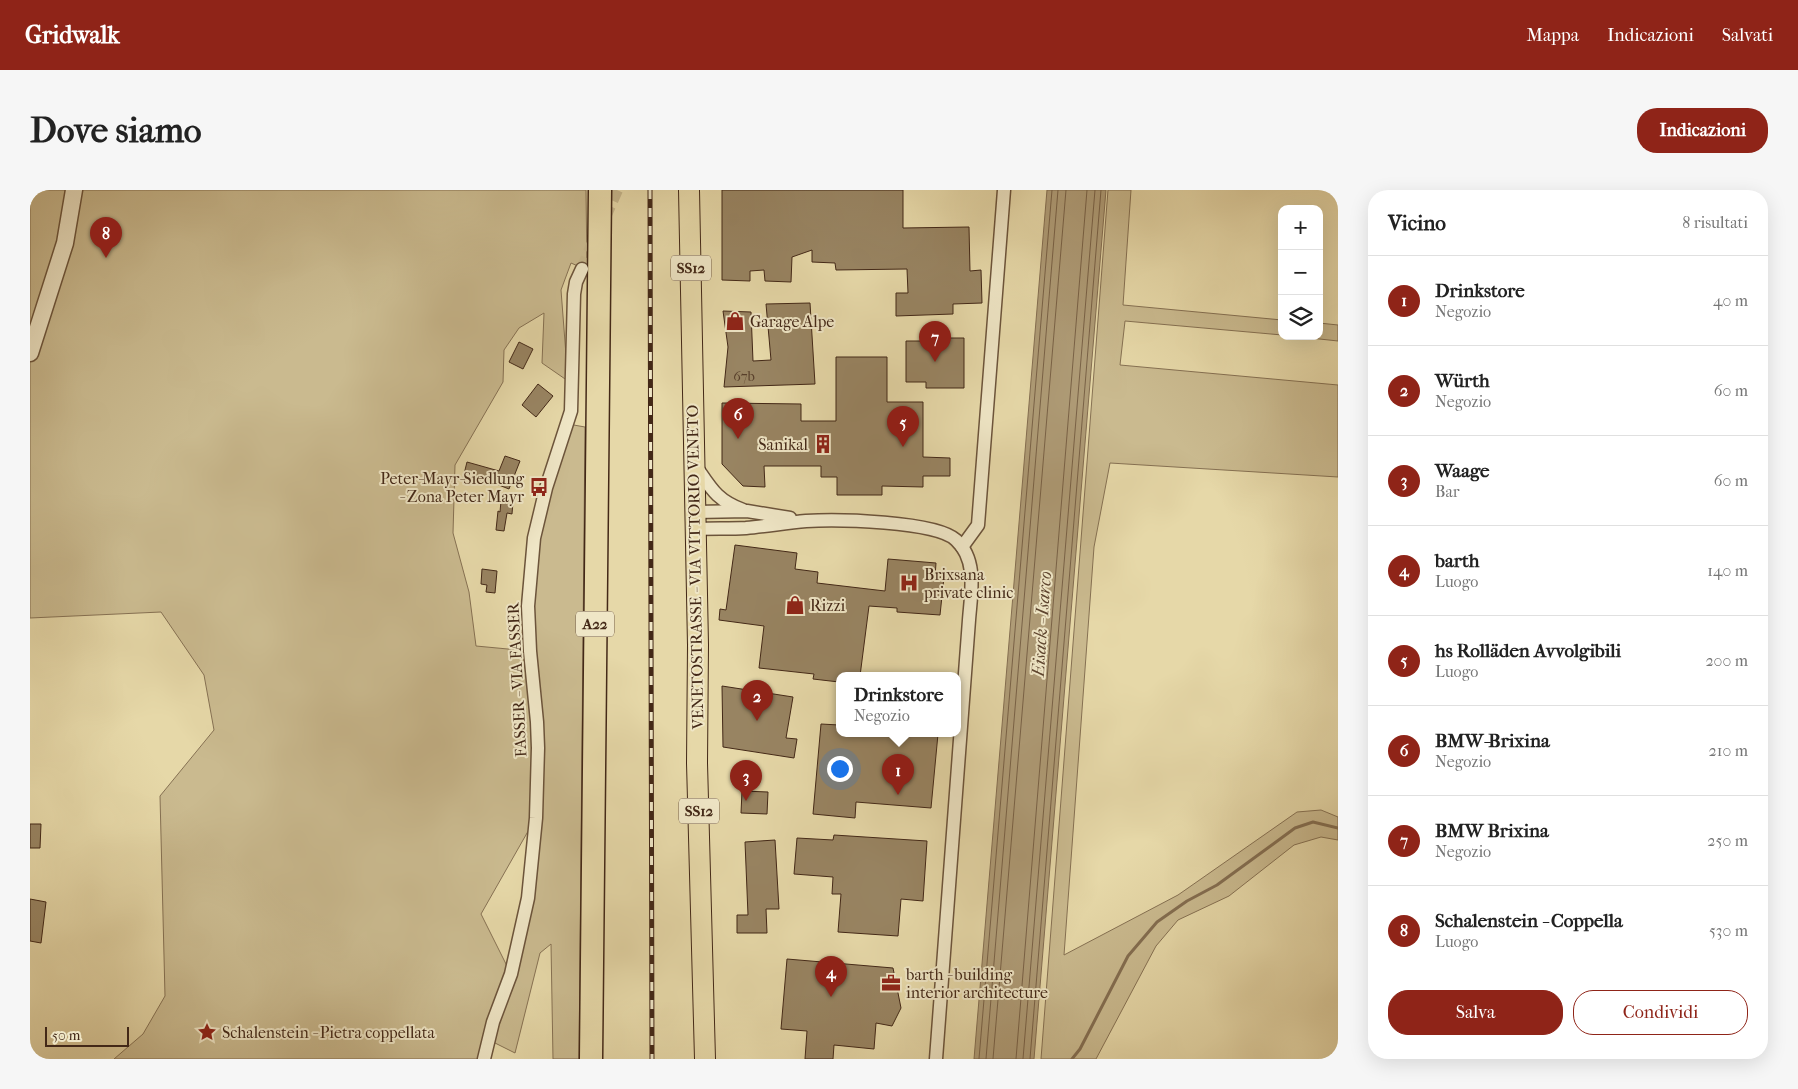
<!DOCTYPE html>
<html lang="it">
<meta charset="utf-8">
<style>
body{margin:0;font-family:"IM FELL French Canon",serif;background:#f6f6f6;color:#222}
.controls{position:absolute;right:15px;top:15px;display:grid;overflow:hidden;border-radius:10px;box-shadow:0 5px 20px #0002}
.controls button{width:45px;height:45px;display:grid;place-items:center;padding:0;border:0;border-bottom:1px solid #e0e0e0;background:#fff;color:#222;font:25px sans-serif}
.scale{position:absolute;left:15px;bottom:12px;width:84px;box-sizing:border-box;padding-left:5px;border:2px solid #432817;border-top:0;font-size:14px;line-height:18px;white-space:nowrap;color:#432817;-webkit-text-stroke:4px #efe6c6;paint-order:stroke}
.you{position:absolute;left:809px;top:578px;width:18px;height:18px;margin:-12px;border:4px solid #fff;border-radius:50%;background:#1a73e8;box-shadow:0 0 0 8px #1a73e833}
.badge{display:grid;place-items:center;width:32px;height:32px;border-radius:50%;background:#8f2418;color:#fff;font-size:16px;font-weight:700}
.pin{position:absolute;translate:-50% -41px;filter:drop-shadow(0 1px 2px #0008)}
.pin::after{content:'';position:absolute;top:26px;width:18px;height:15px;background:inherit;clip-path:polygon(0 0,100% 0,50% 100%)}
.popup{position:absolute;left:806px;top:482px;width:125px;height:65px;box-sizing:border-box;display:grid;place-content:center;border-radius:10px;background:#fff;filter:drop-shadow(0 1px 4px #0005);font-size:16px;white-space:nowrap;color:#767676}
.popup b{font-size:19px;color:#222}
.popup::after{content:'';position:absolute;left:50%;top:100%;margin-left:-10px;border:10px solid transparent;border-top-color:#fff}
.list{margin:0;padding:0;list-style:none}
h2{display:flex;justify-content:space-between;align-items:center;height:65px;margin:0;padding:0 20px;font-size:21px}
h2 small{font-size:16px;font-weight:400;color:#767676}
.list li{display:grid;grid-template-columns:32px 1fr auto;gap:15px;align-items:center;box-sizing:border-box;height:90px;padding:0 20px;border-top:1px solid #e0e0e0}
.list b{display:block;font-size:19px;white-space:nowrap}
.list p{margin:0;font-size:16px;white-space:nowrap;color:#767676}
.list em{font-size:16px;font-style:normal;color:#767676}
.actions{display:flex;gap:10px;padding:15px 20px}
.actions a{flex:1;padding:11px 0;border:1px solid #8f2418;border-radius:20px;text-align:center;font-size:18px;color:#8f2418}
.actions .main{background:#8f2418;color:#fff}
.icon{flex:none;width:28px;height:28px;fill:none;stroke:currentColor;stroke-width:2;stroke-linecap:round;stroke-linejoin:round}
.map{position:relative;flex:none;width:1308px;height:869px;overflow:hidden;border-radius:20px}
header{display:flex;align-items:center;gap:30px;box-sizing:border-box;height:70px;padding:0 25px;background:#8f2418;color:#fff}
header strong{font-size:24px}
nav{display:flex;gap:28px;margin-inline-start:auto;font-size:18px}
.intro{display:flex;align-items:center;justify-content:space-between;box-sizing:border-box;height:120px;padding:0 30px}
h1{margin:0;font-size:35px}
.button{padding:12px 22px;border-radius:20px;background:#8f2418;color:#fff;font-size:18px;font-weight:700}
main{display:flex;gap:30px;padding:0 30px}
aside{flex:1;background:#fff;border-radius:20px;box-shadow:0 5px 20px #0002}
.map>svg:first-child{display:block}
</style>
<header>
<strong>Gridwalk</strong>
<nav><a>Mappa</a><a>Indicazioni</a><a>Salvati</a></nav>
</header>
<div class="intro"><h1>Dove siamo</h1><a class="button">Indicazioni</a></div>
<main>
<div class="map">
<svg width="1308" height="869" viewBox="0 0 1308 869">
<rect width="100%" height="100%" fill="#e6d8a8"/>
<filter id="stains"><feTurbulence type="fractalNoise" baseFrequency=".004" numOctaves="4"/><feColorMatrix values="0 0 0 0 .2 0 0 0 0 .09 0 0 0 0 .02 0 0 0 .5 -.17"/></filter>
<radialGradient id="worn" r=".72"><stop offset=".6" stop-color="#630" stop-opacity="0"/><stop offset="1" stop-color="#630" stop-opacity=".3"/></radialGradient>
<g fill="#caba8f" stroke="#867153">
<path d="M0 0H556L557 80 541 73 531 100 538 191 512 173 514 123 489 138 474 160 473 192 425 275 423 343 439 402 446 456 499 461 504 348 538 234 555 237 549 869H523L521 754 510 763 485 863 463 852 481 784 505 629 451 724 481 784 454 869H84L113 844 135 806 130 606 184 540 174 485 131 422 0 428Z"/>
<path d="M1078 0H1101L1093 115 1252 130V145L1095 131 1090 175 1308 195V287L1080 273 1064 357 1034 765 1148 705 1267 622 1291 620 1308 627V650L1291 647 1264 655 1199 706 1148 730 1126 756 1066 869H1011Z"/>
<path d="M1289 133 1308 135V151L1262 146H1289Z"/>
</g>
<path fill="#af9c77" stroke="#846e51" d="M1017 0H1076L1004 869H944Z"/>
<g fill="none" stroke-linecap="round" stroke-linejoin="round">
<g stroke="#796247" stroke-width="1">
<path d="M949 869 1022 0"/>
<path d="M956 869 1028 0"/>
<path d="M963 869 1036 0"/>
<path d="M986 869 1057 0"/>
<path d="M993 869 1065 0"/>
<path d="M1000 869 1071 0"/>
</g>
<path stroke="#846e51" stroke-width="3" d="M1042 869 1050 859 1098 766 1127 732 1157 711 1187 695 1265 638 1283 632 1308 638"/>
</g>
<g fill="#988462" stroke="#432817">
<path d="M692 0H873V38L939 37 940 81 951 80 952 113 923 114V124L866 126V103H878L877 79 806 80 805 73 782 72V60L762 67 761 92 735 91 734 80 720 81V91L692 90Z"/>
<path d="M780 113 785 194 694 197 698 157 693 121 721 122 723 171 741 170 736 114Z"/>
<path d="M891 148H934V198H896V192H876V151H891Z"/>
<path d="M489 152 503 159 493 179 479 172Z"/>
<path d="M806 167H857V212H893V267L920 268V286H893V297L852 296V305H807V287H791V276H734L735 297 713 296 692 274V213L771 214V231H806Z"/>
<path d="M508 194 523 206 506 227 492 215Z"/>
<path d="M475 266 490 271 479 299 451 288 450 293 433 288 437 272 469 281Z"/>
<path d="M471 311 483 312 482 324 477 323 474 341 466 340 468 321 470 322Z"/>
<path d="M705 355 767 363 765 379 788 382 787 393 855 401 858 369 906 373 905 387H914L910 425 867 422V418L839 416 830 486H809V492L783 489 784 484 729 478 734 436 689 430 690 419 696 420Z"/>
<path d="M452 379 467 381 465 403 456 402 457 395 451 394Z"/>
<path d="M692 496 763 507 756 548 767 549 764 568 693 557Z"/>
<path d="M791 534 809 535V544H908L901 618 826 612 825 628 783 624Z"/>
<path d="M712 601 738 602 737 624 711 623Z"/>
<path d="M0 634H11L10 658H0Z"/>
<path d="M804 645 897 651 893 711 871 709 868 746 808 742 811 704H802L803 687 764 684 767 648 803 650Z"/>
<path d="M745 650 749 719H736L737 743H707V725H718L715 652Z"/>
<path d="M0 709 16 712 11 753 0 751Z"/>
<path d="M757 769 863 778 871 818 862 836 846 833 844 859 804 855 803 869H775L777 841 751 839Z"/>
</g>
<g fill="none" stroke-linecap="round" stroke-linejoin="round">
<g stroke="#c5b58b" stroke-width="12" stroke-dasharray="12 6" stroke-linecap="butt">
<path d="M575 27 587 0"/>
<path d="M552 79 564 50"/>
</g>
<g stroke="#6c543b" stroke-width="15">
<g id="minor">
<path d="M665 275C681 298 686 310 713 320"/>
<path d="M666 322 717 321 760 328"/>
<path d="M666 339C682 338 699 339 716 338 736 336 756 333 776 331 805 329 906 331 926 350 948 370 941 403 939 430L906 869"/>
<path d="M932 357 948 335 974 0"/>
<path d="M454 869 463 832 481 784 498 708 506 628 508 558 507 532 500 461 498 416 504 348 516 298 541 221 544 104 546 92 552 79"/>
</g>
</g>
<g stroke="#6c543b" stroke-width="19">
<path id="tertiary" d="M0 163 35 53 44 0"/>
</g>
<g stroke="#432817" stroke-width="22">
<path id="primary" d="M659 0 668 455 667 573 675 869"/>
</g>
<g stroke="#432817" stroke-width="25">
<path id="motorway" d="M561 869 570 0"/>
</g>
<use href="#minor" stroke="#efe6c6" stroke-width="12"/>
<use href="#tertiary" stroke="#efe6c6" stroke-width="16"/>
<use href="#primary" stroke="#e6d8a8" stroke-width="20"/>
<use href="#motorway" stroke="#e6d8a8" stroke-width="22"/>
<g stroke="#432817" stroke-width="5">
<path id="rail" d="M620 0 622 869"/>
</g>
<use href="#rail" stroke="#efe6c6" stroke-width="3" stroke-dasharray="9" stroke-linecap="butt"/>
</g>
<defs>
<g id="shop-bare" transform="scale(1.5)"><path d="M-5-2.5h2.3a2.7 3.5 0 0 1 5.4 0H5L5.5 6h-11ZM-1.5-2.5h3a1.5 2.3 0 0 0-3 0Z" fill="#8f2418" stroke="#efe6c6" stroke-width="2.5" paint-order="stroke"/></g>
<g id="building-bare" transform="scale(1.5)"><path d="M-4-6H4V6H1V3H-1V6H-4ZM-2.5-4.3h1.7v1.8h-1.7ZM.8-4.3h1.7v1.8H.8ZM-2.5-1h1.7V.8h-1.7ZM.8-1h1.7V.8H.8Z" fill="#8f2418" stroke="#efe6c6" stroke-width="2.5" paint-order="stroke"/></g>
<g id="bus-bare" transform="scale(1.5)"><path d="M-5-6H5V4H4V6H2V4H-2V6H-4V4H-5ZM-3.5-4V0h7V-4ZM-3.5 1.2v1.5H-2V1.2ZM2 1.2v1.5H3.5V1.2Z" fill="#8f2418" stroke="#efe6c6" stroke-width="2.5" paint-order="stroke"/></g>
<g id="hospital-bare" transform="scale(1.5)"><path d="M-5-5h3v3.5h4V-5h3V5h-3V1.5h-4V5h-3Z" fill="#8f2418" stroke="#efe6c6" stroke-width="2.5" paint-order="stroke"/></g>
<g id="office-bare" transform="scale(1.5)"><path d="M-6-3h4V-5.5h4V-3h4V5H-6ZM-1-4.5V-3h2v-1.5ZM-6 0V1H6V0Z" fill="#8f2418" stroke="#efe6c6" stroke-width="2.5" paint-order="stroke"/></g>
<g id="sight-bare" transform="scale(1.5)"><path d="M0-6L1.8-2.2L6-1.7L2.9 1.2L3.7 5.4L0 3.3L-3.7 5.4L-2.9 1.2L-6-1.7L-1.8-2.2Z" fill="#8f2418" stroke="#efe6c6" stroke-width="2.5" paint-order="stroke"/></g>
</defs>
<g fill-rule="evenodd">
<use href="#shop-bare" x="705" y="131"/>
<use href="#building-bare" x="793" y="254"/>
<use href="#bus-bare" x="509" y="297"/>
<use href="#hospital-bare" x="879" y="393"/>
<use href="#shop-bare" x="765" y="415"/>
<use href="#office-bare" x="861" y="793"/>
<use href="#sight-bare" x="177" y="842"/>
</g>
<g text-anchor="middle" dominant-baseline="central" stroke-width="4" stroke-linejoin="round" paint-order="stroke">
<g font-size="14" fill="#583f2a">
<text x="714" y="186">67b</text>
</g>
<g fill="#efe6c6" stroke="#77614c" stroke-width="1">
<rect x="641" y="65.5" width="40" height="25" rx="4"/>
<rect x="546" y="421.5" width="38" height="25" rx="4"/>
<rect x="649" y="608.5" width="40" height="25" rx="4"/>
</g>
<g font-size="15" font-weight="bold" fill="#432817">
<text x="661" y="78">SS12</text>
<text x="565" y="434">A22</text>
<text x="669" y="621">SS12</text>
</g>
<g font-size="16" fill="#432817" stroke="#efe6c6" text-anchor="start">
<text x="720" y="131">Garage Alpe</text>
<text x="778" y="254" text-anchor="end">Sanikal</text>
<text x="494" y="288" text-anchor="end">Peter-Mayr-Siedlung<tspan x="494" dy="18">- Zona Peter Mayr</tspan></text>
<text x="894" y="384">Brixsana<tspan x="894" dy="18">private clinic</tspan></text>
<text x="780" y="415">Rizzi</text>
<text x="876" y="784">barth - building<tspan x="876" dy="18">interior architecture</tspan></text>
<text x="192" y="842">Schalenstein - Pietra coppellata</text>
</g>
<g font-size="16" fill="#432817" stroke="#efe6c6">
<text transform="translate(665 377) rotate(-91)">VENETOSTRASSE - VIA VITTORIO VENETO</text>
<text transform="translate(487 490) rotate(-93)">FASSER - VIA FASSER</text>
</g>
<g font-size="18" font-style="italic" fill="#5e452f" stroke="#efe6c6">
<text transform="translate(1012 434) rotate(-86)">Eisack - Isarco</text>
</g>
</g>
<rect width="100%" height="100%" filter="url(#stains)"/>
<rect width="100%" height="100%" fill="url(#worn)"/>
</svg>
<div class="controls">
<button>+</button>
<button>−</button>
<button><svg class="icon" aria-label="layers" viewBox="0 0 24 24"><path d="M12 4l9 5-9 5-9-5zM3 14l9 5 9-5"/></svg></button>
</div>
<div class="scale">50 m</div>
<div class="you"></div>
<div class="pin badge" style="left:868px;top:605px">1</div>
<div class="popup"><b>Drinkstore</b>Negozio</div>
<div class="pin badge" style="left:727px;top:531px">2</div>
<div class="pin badge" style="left:716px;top:611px">3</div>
<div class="pin badge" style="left:801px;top:807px">4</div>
<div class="pin badge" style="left:873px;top:257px">5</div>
<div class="pin badge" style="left:708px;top:249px">6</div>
<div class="pin badge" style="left:905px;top:172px">7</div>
<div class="pin badge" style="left:76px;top:68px">8</div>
</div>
<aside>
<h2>Vicino<small>8 risultati</small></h2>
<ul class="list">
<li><span class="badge">1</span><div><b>Drinkstore</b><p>Negozio</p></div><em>40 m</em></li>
<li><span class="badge">2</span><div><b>Würth</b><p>Negozio</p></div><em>60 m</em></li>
<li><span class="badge">3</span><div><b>Waage</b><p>Bar</p></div><em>60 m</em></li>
<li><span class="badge">4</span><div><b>barth</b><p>Luogo</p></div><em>140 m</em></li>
<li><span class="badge">5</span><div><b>hs Rolläden Avvolgibili</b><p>Luogo</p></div><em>200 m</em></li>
<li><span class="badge">6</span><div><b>BMW-Brixina</b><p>Negozio</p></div><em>210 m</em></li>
<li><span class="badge">7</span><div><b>BMW Brixina</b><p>Negozio</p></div><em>250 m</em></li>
<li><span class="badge">8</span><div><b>Schalenstein - Coppella</b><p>Luogo</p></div><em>530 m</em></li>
</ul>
<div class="actions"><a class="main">Salva</a><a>Condividi</a></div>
</aside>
</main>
